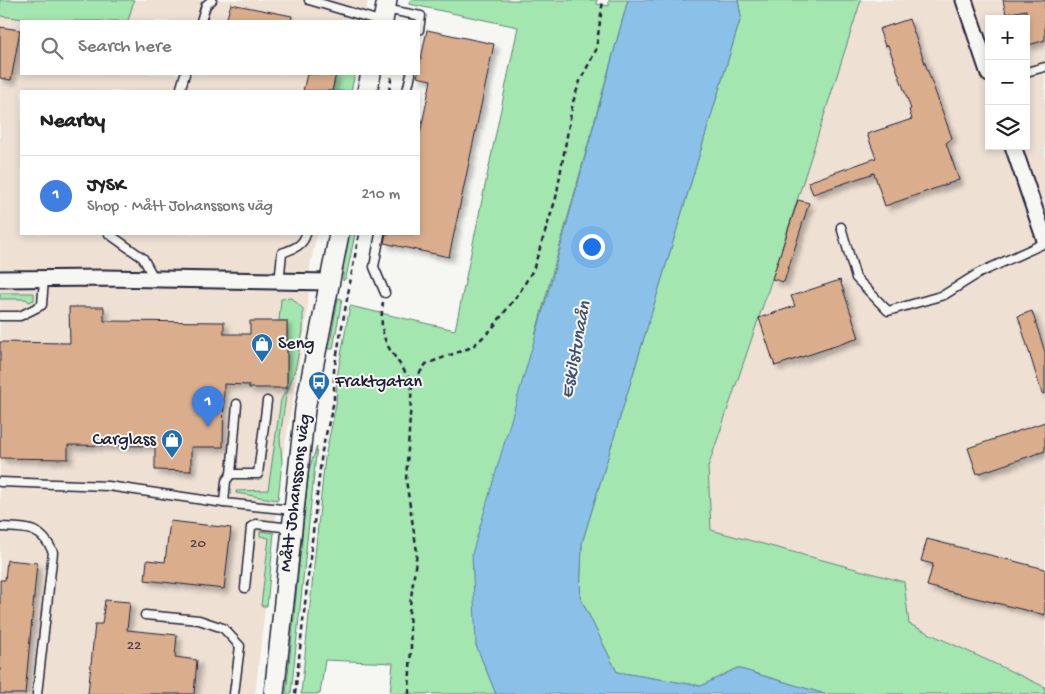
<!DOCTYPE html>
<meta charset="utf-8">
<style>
body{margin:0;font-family:"Gochi Hand",sans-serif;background:#f2f2f2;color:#222}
.controls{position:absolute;right:15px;top:15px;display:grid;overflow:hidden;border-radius:0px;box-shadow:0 2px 8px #0003}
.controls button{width:45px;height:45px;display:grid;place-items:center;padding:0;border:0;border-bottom:1px solid #e0e0e0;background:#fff;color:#222;font:25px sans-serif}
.you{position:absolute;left:591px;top:246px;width:18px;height:18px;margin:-12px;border:4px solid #fff;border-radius:50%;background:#1a73e8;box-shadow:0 0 0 8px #1a73e833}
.badge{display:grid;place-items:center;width:32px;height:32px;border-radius:50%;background:#1f6fb2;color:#fff;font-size:16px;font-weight:700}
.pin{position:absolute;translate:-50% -41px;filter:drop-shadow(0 1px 2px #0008)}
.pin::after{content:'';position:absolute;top:26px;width:18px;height:15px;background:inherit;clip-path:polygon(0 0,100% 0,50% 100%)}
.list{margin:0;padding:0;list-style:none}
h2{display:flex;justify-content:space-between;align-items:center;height:65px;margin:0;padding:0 20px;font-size:21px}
h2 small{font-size:16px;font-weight:400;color:#767676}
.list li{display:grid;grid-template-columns:32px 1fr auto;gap:15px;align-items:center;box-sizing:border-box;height:80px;padding:0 20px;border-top:1px solid #e0e0e0}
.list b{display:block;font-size:19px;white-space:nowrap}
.list p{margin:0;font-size:16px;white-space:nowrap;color:#767676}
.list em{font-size:16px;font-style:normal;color:#767676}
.icon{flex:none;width:28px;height:28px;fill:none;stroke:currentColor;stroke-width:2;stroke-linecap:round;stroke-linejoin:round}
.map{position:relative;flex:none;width:1045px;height:694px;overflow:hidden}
.search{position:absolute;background:#fff;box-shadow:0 2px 8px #0003;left:20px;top:20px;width:400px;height:55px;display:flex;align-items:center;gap:12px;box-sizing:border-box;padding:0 18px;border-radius:0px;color:#767676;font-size:19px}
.panel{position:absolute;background:#fff;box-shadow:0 2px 8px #0003;left:20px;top:90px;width:400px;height:145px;border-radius:0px}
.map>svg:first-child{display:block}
</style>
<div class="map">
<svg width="1045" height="694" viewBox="0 0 1045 694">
<defs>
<filter id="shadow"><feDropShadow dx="4.5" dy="4.5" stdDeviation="2.5" flood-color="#0004"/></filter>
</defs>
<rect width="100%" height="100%" fill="#f6f6f2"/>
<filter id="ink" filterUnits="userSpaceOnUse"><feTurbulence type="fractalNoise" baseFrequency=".02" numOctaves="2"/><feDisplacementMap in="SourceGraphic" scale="10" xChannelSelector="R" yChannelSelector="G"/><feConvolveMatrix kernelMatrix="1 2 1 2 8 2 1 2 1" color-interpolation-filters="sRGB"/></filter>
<g filter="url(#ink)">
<g fill="#eee0d3" fill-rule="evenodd">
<path d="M134 0H368L363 21H128Z"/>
<path d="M861 0H1045V687L909 624 904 582 711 530 708 467 772 279ZM989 19H1026V146H989Z"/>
<path d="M0 16 41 21H21V74H352L348 91H21V234H317L310 266 307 317 282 462 255 694H0Z"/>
</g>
<g fill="#a3e6b0" stroke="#628476">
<path d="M0 0H134L128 21H41L0 16Z"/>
<path d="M410 0H597V4L609 6V0H628L536 332 476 645 496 694H390L393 663 325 660 320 694H301L325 457 336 405 337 377 350 306 455 330 518 27 409 4Z"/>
<path d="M738 0H861L772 279 708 467 711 530 904 582 909 624 1045 687V694H825L737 668 701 686 617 672 580 597 582 543 741 17Z"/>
<path d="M336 74H355L351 91H332Z"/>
<path d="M349 234H355L346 278 343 281V265Z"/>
<path d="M0 293H34V300L29 302 26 299H0Z"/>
<path d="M292 298 303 309V331L295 370 286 396 280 437 282 462 278 500 236 493V491L268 490 281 400 287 388V321H279L281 299Z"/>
<path d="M338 298 342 299 333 349H329Z"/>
<path d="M317 446 291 694H286L309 469Z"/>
<path d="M260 531 274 533 267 606H261L269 538 260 536Z"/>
</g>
<path fill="#8bc1e9" stroke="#6181a3" d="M628 0H738L741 17 582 543 580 597 617 672 701 686 737 668 825 694H496L476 645 472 554 548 293Z"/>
<g fill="#daad8c" stroke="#22223b" filter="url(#shadow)">
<path d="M1003 0H1045V40L1026 46V10L1006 14Z"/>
<path d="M231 4 292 16 291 21H226Z"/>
<path d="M909 19 952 138 946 143 959 180 885 206 874 173 813 194 808 182 876 158 867 134 912 119 909 110 911 109 888 45 885 46 879 29Z"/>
<path d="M0 27 20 30 11 80 0 78Z"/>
<path d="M427 30 494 44 449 257 384 243 386 234H419V139L431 80 417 77Z"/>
<path d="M307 74H336L332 91H303Z"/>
<path d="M798 200 809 203 784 282 772 279Z"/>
<path d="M840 280 859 338 775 366 759 318 795 306 791 296Z"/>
<path d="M69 307H104V321L224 322V334H250V321H287V388H249V385L224 384 223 447H191V471L155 470V446L68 445V459L0 458V342L70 343Z"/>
<path d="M1032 311 1045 352V393L1042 394 1018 316Z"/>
<path d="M1045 422V451L977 474 968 448Z"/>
<path d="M170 521 231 528 224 589 145 580 147 560 165 562Z"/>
<path d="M927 539 1045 569V615L927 586 933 564 921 561Z"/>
<path d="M7 560 37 563 25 694H0V580H5Z"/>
<path d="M105 600 130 602 127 630 177 635 175 657 197 660 194 694H88L95 624H102Z"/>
</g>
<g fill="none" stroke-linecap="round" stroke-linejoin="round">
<g stroke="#22223b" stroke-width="11">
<g id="service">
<path d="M309 0 380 21"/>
<path d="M385 9 421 16 419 30"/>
<path d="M201 21 206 5 212 0"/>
<path d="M1026 72 1045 67"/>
<path d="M180 91 185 74"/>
<path d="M407 91 411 74"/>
<path d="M841 227 856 278 888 311 944 295 979 273 1045 243"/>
<path d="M109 234 143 258 155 280"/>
<path d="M380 234 374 267 385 293"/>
<path d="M279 283 282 253C293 249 303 246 306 234"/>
<path d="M0 316H20L42 305 44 279"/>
<path d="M267 401 258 474H231L226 481 224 503 293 510"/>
<path d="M231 474 237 404"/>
<path d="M0 482 108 486 224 503"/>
<path d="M0 527C26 528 41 526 53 552L37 694"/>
<path d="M245 588 251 527 256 524 291 528"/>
<path d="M145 615 199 620 223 628 240 646 234 694"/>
</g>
</g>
<g stroke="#22223b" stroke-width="19">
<g id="minor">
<path d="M964 0 989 74"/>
<path d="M1013 146 1045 240"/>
<path d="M0 279 104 278 329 282"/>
</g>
</g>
<g stroke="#22223b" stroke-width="22">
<g id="tertiary">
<path d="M383 21 387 0"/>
<path d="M367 91 371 74"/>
<path d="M274 694 305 409 339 234"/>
</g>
</g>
<g stroke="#22223b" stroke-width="2.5" stroke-dasharray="5 4" stroke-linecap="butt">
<path d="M389 91 392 74"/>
<path d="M383 302C377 347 393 348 412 384"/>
<path d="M295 694 322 451 334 401V370L359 234"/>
<path d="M409 694 411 646 409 613 417 552 406 480 412 384 426 364 472 347 491 330 519 293 533 270 556 198 573 102 580 81 596 50 603 0"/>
</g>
<use href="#service" stroke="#f6f6f2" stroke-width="8"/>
<use href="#minor" stroke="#f6f6f2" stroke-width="15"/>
<use href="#tertiary" stroke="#f6f6f2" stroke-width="19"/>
</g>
</g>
<defs>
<g id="shop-pin" transform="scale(1.125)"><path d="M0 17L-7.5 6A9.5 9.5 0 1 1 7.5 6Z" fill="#1f6fb2" stroke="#f6f6f2"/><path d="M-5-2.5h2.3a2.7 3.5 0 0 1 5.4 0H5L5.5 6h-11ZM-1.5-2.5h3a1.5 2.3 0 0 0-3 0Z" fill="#fff"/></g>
<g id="bus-pin" transform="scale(1.125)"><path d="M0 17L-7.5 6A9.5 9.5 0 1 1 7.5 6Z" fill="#1f6fb2" stroke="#f6f6f2"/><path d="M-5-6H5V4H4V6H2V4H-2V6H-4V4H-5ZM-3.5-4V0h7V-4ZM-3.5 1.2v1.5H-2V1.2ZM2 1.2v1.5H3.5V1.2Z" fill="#fff"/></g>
</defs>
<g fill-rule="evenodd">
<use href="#shop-pin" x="262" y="344"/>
<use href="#bus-pin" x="319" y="382"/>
<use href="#shop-pin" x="172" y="440"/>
</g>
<g text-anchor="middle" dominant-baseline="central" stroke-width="4" stroke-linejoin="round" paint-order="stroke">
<g font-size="15" fill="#50454f">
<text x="198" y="544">20</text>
<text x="134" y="646">22</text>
</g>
<g font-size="18" fill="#22223b" stroke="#f6f6f2" text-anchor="start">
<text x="278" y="344">Seng</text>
<text x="335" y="382">Fraktgatan</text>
<text x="156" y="440" text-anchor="end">Carglass</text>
</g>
<g font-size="18" fill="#22223b" stroke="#f6f6f2">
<text transform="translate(296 493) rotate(-83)">Mått Johanssons väg</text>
</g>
<g font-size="19" font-style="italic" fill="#42526f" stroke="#f6f6f2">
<text transform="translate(577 350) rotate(-79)">Eskilstunaån</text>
</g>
</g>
</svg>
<div class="controls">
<button>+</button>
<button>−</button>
<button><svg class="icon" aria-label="layers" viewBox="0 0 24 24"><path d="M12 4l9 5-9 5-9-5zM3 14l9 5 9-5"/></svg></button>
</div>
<div class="you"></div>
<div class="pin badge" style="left:208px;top:427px;background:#3f7fe0">1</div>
<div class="search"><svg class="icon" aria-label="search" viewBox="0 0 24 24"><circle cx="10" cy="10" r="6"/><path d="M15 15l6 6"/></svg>Search here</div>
<section class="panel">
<h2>Nearby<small></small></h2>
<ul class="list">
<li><span class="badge" style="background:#3f7fe0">1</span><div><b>JYSK</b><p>Shop · Mått Johanssons väg</p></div><em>210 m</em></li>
</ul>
</section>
</div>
